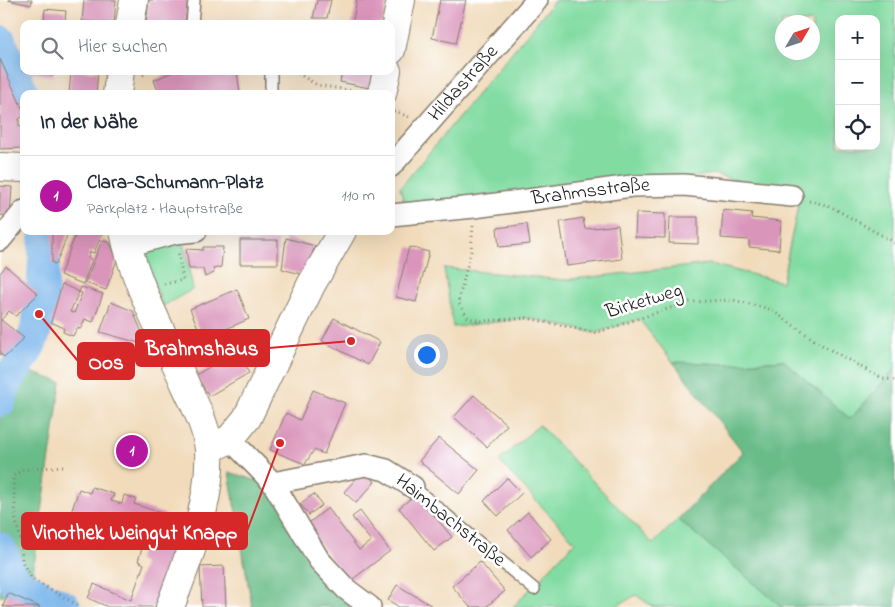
<!DOCTYPE html>
<html lang="de">
<meta charset="utf-8">
<style>
body{margin:0;font-family:"Indie Flower",sans-serif;background:#f2f2f3;color:#1f2937}
.controls{position:absolute;right:15px;top:15px;display:grid;overflow:hidden;border-radius:10px;box-shadow:0 5px 20px #0002}
.controls button{width:45px;height:45px;display:grid;place-items:center;padding:0;border:0;border-bottom:1px solid #e0e1e3;background:#fff;color:#1f2937;font:25px sans-serif}
.compass{position:absolute;left:775px;top:15px;width:45px;height:45px;border-radius:50%;background:#fff;box-shadow:0 5px 20px #0002;rotate:51deg}
.you{position:absolute;left:426px;top:354px;width:18px;height:18px;margin:-12px;border:4px solid #fff;border-radius:50%;background:#1a73e8;box-shadow:0 0 0 8px #1a73e833}
.badge{display:grid;place-items:center;width:32px;height:32px;border-radius:50%;background:#b5179e;color:#fff;font-size:16px;font-weight:700}
.pin{position:absolute;translate:-50% -50%;border:2px solid #fff;box-shadow:0 1px 5px #0006}
.list{margin:0;padding:0;list-style:none}
h2{display:flex;justify-content:space-between;align-items:center;height:65px;margin:0;padding:0 20px;font-size:21px}
h2 small{font-size:16px;font-weight:400;color:#747a83}
.list li{display:grid;grid-template-columns:32px 1fr auto;gap:15px;align-items:center;box-sizing:border-box;height:80px;padding:0 20px;border-top:1px solid #e0e1e3}
.list b{display:block;font-size:19px;white-space:nowrap}
.list p{margin:0;font-size:16px;white-space:nowrap;color:#747a83}
.list em{font-size:16px;font-style:normal;color:#747a83}
.icon{flex:none;width:28px;height:28px;fill:none;stroke:currentColor;stroke-width:2;stroke-linecap:round;stroke-linejoin:round}
.map{position:relative;flex:none;width:895px;height:607px;overflow:hidden}
.search{position:absolute;background:#fff;box-shadow:0 5px 20px #0002;left:20px;top:20px;width:375px;height:55px;display:flex;align-items:center;gap:12px;box-sizing:border-box;padding:0 18px;border-radius:10px;color:#747a83;font-size:19px}
.panel{position:absolute;background:#fff;box-shadow:0 5px 20px #0002;left:20px;top:90px;width:375px;height:145px;border-radius:10px}
.map>svg:first-child{display:block}
</style>
<div class="map">
<svg width="895" height="607" viewBox="0 0 895 607">
<rect width="100%" height="100%" fill="#fff"/>
<filter id="ink" filterUnits="userSpaceOnUse"><feTurbulence type="fractalNoise" baseFrequency=".02" numOctaves="2"/><feDisplacementMap in="SourceGraphic" scale="10" xChannelSelector="R" yChannelSelector="G"/><feConvolveMatrix kernelMatrix="1 2 1 2 8 2 1 2 1" color-interpolation-filters="sRGB"/></filter>
<filter id="wash" filterUnits="userSpaceOnUse"><feTurbulence type="fractalNoise" baseFrequency=".0096" numOctaves="4" result="noise"/><feDisplacementMap in="SourceGraphic" scale="20" xChannelSelector="R" yChannelSelector="G"/><feGaussianBlur stdDeviation="1.12" result="paint"/><feColorMatrix in="noise" values="0 0 0 0 0 0 0 0 0 0 0 0 0 0 0 0 0 1.4 0 .05"/><feComposite in="paint" operator="in"/></filter>
<g filter="url(#wash)">
<rect width="100%" height="100%" fill="#f1dbbb"/>
<g fill="#82dca2" stroke="#4f7c5f" fill-rule="evenodd">
<path d="M555 0H895V369L850 420 783 360 728 364 673 362 639 319 596 333 527 318 453 327 444 268 564 280 710 264 782 282 798 206 791 196 714 174 632 186 405 206 400 188ZM839 19H876V146H839ZM782 22H812V52H782Z"/>
<path d="M182 238 193 289 163 306 141 247Z"/>
<path d="M539 425 653 544 678 519 782 607H653L636 595 615 607H513L575 542 499 461Z"/>
</g>
<g fill="#69bc88" stroke="#426c52">
<path d="M783 360 850 419 895 369V607H782L678 519 743 452 673 362 728 364Z"/>
<path d="M0 362 61 382 32 579 0 597Z"/>
<path d="M229 472 261 482 370 607H252Z"/>
</g>
<g fill="none" stroke-linecap="round" stroke-linejoin="round">
<g stroke="#79b5eb" stroke-width="32">
<path d="M0 41 24 95"/>
<path d="M0 401C5 378 22 364 31 343 45 312 43 265 45 231"/>
<path d="M0 548 14 581 65 607"/>
</g>
</g>
<g id="blocks">
<g fill="#da95bb">
<path d="M8 0H32L31 5Z"/>
<path d="M84 0H116L114 24 82 21Z"/>
<path d="M149 0H188L185 24H146Z"/>
<path d="M317 0H331L327 18H313Z"/>
<path d="M357 0H387L382 24H352Z"/>
<path d="M440 0H466L456 43 432 38Z"/>
<path d="M45 9 66 11 65 22 44 20Z"/>
<path d="M0 59 24 112V116L19 119V127L23 126 24 148 0 149Z"/>
<path d="M22 71H53V76Z"/>
<path d="M71 71H98L96 94H69Z"/>
<path d="M175 71H237L240 94H159L154 80Z"/>
<path d="M342 71H372L369 88 340 82Z"/>
<path d="M0 186 12 187 10 216 0 215Z"/>
<path d="M723 210 752 213 751 218 781 221 779 250 749 247V240L721 238Z"/>
<path d="M636 213 665 214V238L635 237Z"/>
<path d="M670 217H698V244L669 243Z"/>
<path d="M583 218 585 229 618 225 622 259 567 266 560 222Z"/>
<path d="M527 224 530 244 499 247 497 228Z"/>
<path d="M52 231H69L56 264 52 263Z"/>
<path d="M77 231H103L94 253 90 252 88 258 92 260 83 284 60 275Z"/>
<path d="M286 238 315 246 304 275 282 269Z"/>
<path d="M102 240 110 243 117 260 106 290 85 283Z"/>
<rect x="240" y="240" width="38" height="24"/>
<path d="M203 247H223L221 267 213 269 214 273 205 277 203 269H189L186 249 203 250Z"/>
<path d="M409 247 429 252 416 302 396 297Z"/>
<path d="M6 266 38 294 16 316 9 311 1 320 24 338 5 357 0 354V273Z"/>
<path d="M62 284 79 292 70 312 74 313 82 293 79 292 81 287 103 294 93 322 85 319 81 329 77 328 73 336 63 332 64 328 51 322Z"/>
<path d="M237 289 249 319 203 339 190 309Z"/>
<path d="M111 302 133 311 146 342 143 344 100 332Z"/>
<path d="M334 318 380 342 368 365 322 341Z"/>
<path d="M236 351 249 373 209 396 196 375Z"/>
<path d="M313 390 345 403 324 454 314 450 305 464 270 450 286 413 300 420Z"/>
<path d="M474 395 507 425 487 447 454 417Z"/>
<path d="M439 438 479 470 459 494 419 461Z"/>
<path d="M363 471 375 482 356 503 344 492Z"/>
<path d="M507 478 522 493 498 516 484 501Z"/>
<path d="M92 487 114 494 111 501 122 504 124 495 136 499 134 504 164 514 175 526 180 540 158 607H108L88 598 94 584 131 600 144 564 138 561 144 542 69 518 79 489 90 493Z"/>
<path d="M314 494 322 505 309 515 300 504Z"/>
<path d="M416 494 452 537 434 551 399 508Z"/>
<path d="M328 508 359 550 371 541 352 517 360 511 390 551 349 582 306 525Z"/>
<path d="M528 512 551 539 531 557 508 530Z"/>
<path d="M480 562 505 591 486 607H470L452 586Z"/>
<path d="M224 566 226 607H202L200 567Z"/>
<path d="M397 585 434 607H399L388 600Z"/>
<path d="M8 593 40 607H3Z"/>
</g>
</g>
</g>
<g filter="url(#ink)">
<use href="#blocks" fill-opacity="0" stroke="#867c6c" stroke-width="1"/>
<g fill="none" stroke-linecap="round" stroke-linejoin="round">
<g stroke="#867c6c" stroke-width="14">
<g id="lane">
<path d="M192 24 194 0"/>
<path d="M271 94V71"/>
<path d="M413 487 534 589"/>
</g>
</g>
<g stroke="#867c6c" stroke-width="24">
<g id="street">
<path id="s1" d="M391 166 537 0"/>
<path id="s2" d="M391 215 474 207 632 186 684 185 792 196"/>
<path d="M0 240 24 211"/>
<path d="M127 246 175 233 196 231"/>
<path d="M230 439 273 483 319 560 346 589 370 607"/>
<path d="M273 483 366 465 386 470 413 487"/>
</g>
</g>
<g stroke="#867c6c" stroke-width="30">
<g id="secondary">
<path d="M391 50 401 0"/>
<path d="M382 94 387 71"/>
<path d="M124 231C134 283 165 337 186 386 195 406 207 427 209 450 212 502 188 559 170 607"/>
<path d="M209 449 230 439 247 418 311 285 342 231"/>
</g>
</g>
<g stroke="#867c6c" stroke-width="30">
<g id="primary">
<path d="M130 24 134 0"/>
<path d="M117 94 120 71"/>
<path d="M0 167 24 168"/>
</g>
</g>
<g stroke="#867c6c" stroke-width="3" stroke-dasharray="1 4" stroke-linecap="butt">
<path d="M288 71 299 74 317 85 361 92"/>
<path d="M143 75 150 71"/>
<path d="M394 111 409 117"/>
<path d="M809 201 830 206 895 243"/>
<path d="M473 226 471 251 458 302 468 318 482 321 527 318 596 333 688 302 733 300 770 309 820 344 881 378 895 380"/>
<path d="M164 284 183 280 178 251"/>
<path d="M63 466 22 470 13 476 16 522 21 540 22 562 32 579 81 607"/>
</g>
<use href="#lane" stroke="#fff" stroke-width="11"/>
<use href="#street" stroke="#fff" stroke-width="21"/>
<use href="#secondary" stroke="#fff" stroke-width="28"/>
<use href="#primary" stroke="#fff" stroke-width="28"/>
</g>
</g>
<g text-anchor="middle" dominant-baseline="central" stroke-width="5" stroke-linejoin="round" paint-order="stroke">
<g font-size="20" fill="#1c1c1c" stroke="#fff">
<text stroke="none"><textPath href="#s1" startOffset="110">Hildastraße</textPath></text>
<text stroke="none"><textPath href="#s2" startOffset="201">Brahmsstraße</textPath></text>
<text transform="translate(644 302) rotate(-17)">Birketweg</text>
<text transform="translate(450 521) rotate(39)">Haimbachstraße</text>
</g>
</g>
<path fill="none" stroke="#d62828" stroke-width="2" d="M351 341L269 348M39 314L78 361M280 443L247 531"/>
<g fill="#d62828" stroke="#fff" stroke-width="2">
<circle cx="351" cy="341" r="5"/>
<circle cx="39" cy="314" r="5"/>
<circle cx="280" cy="443" r="5"/>
</g>
<g fill="#d62828" stroke="#d62828" stroke-width="2">
<rect x="136" y="330" width="133" height="36" rx="5"/>
<rect x="78" y="343" width="56" height="36" rx="5"/>
<rect x="22" y="513" width="225" height="36" rx="5"/>
</g>
<g font-size="21" text-anchor="middle" font-weight="bold" fill="#fff">
<text x="202" y="355">Brahmshaus</text>
<text x="106" y="369">Oos</text>
<text x="135" y="539">Vinothek Weingut Knapp</text>
</g>
</svg>
<div class="controls">
<button>+</button>
<button>−</button>
<button><svg class="icon" aria-label="locate" viewBox="0 0 24 24"><circle cx="12" cy="12" r="6"/><path d="M12 2v4M12 18v4M2 12h4M18 12h4"/></svg></button>
</div>
<svg class="compass" viewBox="-18 -18 36 36"><path d="M0-13l5 13h-10z" fill="#e53935"/><path d="M0 13l5-13h-10z" fill="#747a83"/></svg>
<div class="you"></div>
<div class="pin badge" style="left:132px;top:451px">1</div>
<div class="search"><svg class="icon" aria-label="search" viewBox="0 0 24 24"><circle cx="10" cy="10" r="6"/><path d="M15 15l6 6"/></svg>Hier suchen</div>
<section class="panel">
<h2>In der Nähe<small></small></h2>
<ul class="list">
<li><span class="badge">1</span><div><b>Clara-Schumann-Platz</b><p>Parkplatz · Hauptstraße</p></div><em>110 m</em></li>
</ul>
</section>
</div>
